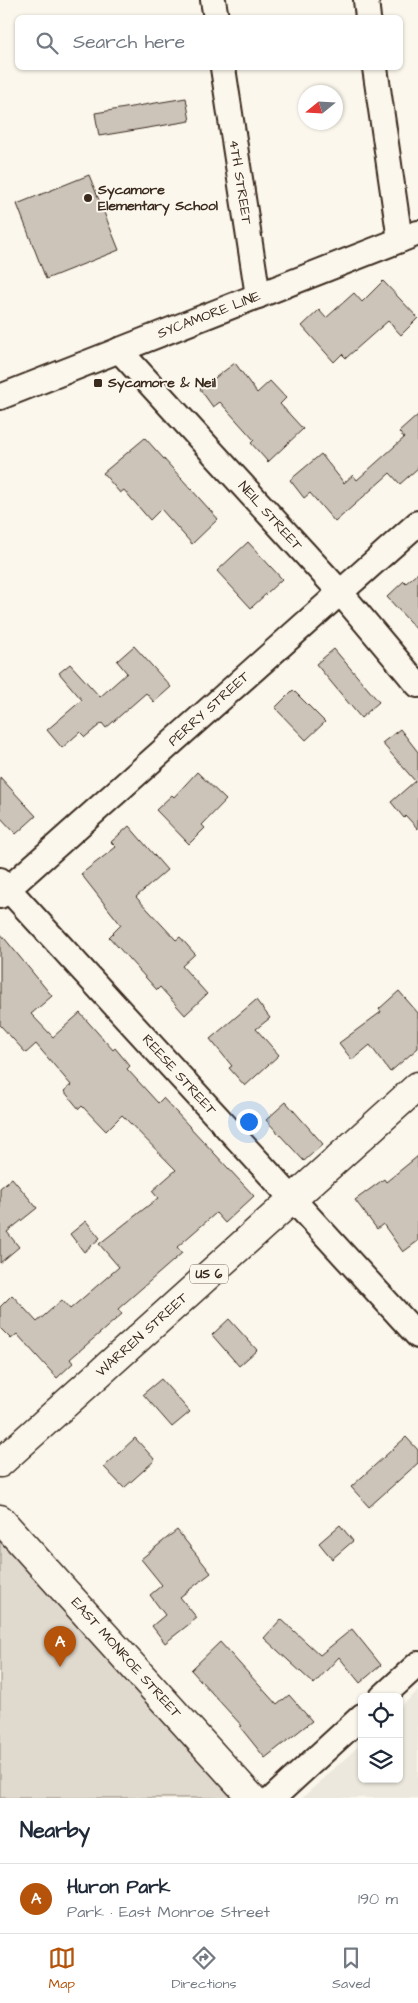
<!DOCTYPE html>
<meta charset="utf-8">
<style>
body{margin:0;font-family:"Architects Daughter",sans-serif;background:#f2f2f3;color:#1f2937}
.controls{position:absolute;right:15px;bottom:15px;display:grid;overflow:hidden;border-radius:8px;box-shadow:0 1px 4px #0004}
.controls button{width:45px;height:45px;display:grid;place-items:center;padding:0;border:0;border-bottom:1px solid #e0e1e3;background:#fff;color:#1f2937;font:25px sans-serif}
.compass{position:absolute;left:298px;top:85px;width:45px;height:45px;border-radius:50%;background:#fff;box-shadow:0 1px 4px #0004;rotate:252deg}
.you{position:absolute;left:248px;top:1121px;width:18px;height:18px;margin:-12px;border:4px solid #fff;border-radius:50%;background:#1a73e8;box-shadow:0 0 0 8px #1a73e833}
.badge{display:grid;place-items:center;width:32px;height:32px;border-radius:50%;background:#b45309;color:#fff;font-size:16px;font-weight:700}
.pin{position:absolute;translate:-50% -41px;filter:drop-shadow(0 1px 2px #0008)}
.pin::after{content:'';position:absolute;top:26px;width:18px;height:15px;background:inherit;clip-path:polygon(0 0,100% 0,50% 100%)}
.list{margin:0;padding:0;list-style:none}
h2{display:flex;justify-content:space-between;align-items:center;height:65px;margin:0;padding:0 20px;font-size:21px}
h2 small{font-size:16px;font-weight:400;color:#747a83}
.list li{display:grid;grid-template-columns:32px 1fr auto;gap:15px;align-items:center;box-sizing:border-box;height:70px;padding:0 20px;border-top:1px solid #e0e1e3}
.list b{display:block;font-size:19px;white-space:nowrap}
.list p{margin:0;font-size:16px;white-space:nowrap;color:#747a83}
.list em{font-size:16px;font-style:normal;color:#747a83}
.icon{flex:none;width:28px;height:28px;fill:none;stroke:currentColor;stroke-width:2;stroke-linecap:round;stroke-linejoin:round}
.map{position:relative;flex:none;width:418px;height:1798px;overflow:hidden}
.search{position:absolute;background:#fff;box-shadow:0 1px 4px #0004;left:15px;right:15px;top:15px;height:55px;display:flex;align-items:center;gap:12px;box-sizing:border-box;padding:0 18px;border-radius:8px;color:#747a83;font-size:19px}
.sheet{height:135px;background:#fff}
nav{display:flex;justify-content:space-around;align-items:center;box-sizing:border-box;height:70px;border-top:1px solid #e0e1e3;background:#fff;font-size:14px;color:#747a83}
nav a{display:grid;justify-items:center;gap:2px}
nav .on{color:#b45309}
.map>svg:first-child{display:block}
</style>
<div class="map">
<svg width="418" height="1798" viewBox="0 0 418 1798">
<rect width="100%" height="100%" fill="#fbf7ec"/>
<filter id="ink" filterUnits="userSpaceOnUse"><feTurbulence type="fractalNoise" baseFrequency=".02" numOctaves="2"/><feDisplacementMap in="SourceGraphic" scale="10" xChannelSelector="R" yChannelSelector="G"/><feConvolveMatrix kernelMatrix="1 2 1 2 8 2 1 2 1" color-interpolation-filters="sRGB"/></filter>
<g filter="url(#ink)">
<path fill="#ede8dd" d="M418 1691V1798H302L362 1743V1779H399V1708Z"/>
<path fill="#dfd9ce" stroke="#8d8276" d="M0 1539 237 1798H0Z"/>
<g fill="#ccc4b9" stroke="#3b2a1e">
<path d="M186 98 190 121 99 136 95 113Z"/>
<path d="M89 175 119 250 46 279 17 204Z"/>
<path d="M383 281 418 318 401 335 388 321 346 358 342 354 334 362 302 326 319 310 326 318 354 293 362 302Z"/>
<path d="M235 363 257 393 270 381 286 398 280 404 303 429 268 462 251 443 254 440 220 402 213 407 200 389Z"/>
<path d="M418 415V468L400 484 390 473 335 522 310 493 304 498 290 480 321 454 344 483 353 475 357 480 404 438 399 432Z"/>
<path d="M145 438 218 519 192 544 161 509 150 520 124 490 120 493 103 473Z"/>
<path d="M248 542 282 579 251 608 217 571Z"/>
<path d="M418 573V631L387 597 404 581 406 583Z"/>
<path d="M134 646 171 687 154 702 146 693 106 728 102 723 85 737 80 732 62 748 47 730 82 700 59 673 70 664 100 697 127 673 117 661Z"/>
<path d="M334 649 379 702 361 718 316 664Z"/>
<path d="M293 690 325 722 306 740 275 708Z"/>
<path d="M400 729 418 752V829L406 816 404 818 391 802 415 781 382 743Z"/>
<path d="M197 772 226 800 202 825 205 828 189 844 156 810 172 795 174 797Z"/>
<path d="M0 777 36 816 16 834 0 817Z"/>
<path d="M129 826 167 870 136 897 176 940 180 937 195 954 182 966 207 994 185 1015 160 987 157 990 109 937 121 925 81 874 116 847 111 842Z"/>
<path d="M0 933 52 996 31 1014 53 1037 80 1013 113 1050 115 1048 130 1066 127 1069 158 1103 163 1098 254 1196 225 1223 216 1213 177 1247 182 1253 118 1309 122 1314 70 1359 73 1363 57 1378 17 1334 11 1339 0 1328V1307L12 1295 37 1322 62 1300 70 1309 119 1267 99 1244 158 1198 152 1191 176 1170 122 1115 106 1131 82 1106 79 1109 64 1091 71 1085 36 1044 26 1053 0 1025Z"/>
<path d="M399 991 418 1013V1048L390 1072 370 1045 352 1060 339 1043 381 1012 379 1009Z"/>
<path d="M256 1000 270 1018 256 1029 279 1055 245 1086 229 1068 232 1066 210 1039Z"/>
<path d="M286 1102 323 1144 304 1161 266 1120Z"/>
<path d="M418 1156V1241L403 1252 383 1224 377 1229 355 1200 384 1179 386 1182Z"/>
<path d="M12 1178 37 1208 7 1232 19 1247 0 1263V1188Z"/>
<path d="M86 1221 100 1238 84 1252 70 1234Z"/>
<path d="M229 1319 257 1350 239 1366 212 1335Z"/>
<path d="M161 1379 190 1412 172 1427 143 1394Z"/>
<path d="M406 1437 418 1450V1463L369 1507 351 1487Z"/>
<path d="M135 1438 155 1460 124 1488 104 1467Z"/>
<path d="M340 1525 353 1541 332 1559 319 1543Z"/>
<path d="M177 1530 211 1573 180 1597 197 1618 165 1643 152 1626 165 1615 150 1595 162 1585 141 1559Z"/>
<path d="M281 1619 320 1655 352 1629 381 1665 360 1683 339 1657 314 1684 264 1638Z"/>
<path d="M220 1642 277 1705 289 1695 312 1721 265 1758 240 1727 242 1726 191 1670Z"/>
</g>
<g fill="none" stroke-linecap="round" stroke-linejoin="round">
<g stroke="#3b2a1e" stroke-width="28">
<g id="minor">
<path d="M213 0 216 18"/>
<path d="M366 0 368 18"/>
<path d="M223 68 258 296"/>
<path d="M375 68 400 240"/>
<path d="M119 350 340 592 418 685"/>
<path d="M0 397 418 233"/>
<path d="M0 880 418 1336"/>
<path d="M0 896 418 523"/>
<path d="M382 1697 418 1664"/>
<path d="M273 1798 362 1716"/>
</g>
</g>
<g stroke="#3b2a1e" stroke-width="31">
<g id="major">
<path d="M0 1463 418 1086"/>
<path d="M0 1519 252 1798"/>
</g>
</g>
<use href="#minor" stroke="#fbf7ec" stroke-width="24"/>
<use href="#major" stroke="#fbf7ec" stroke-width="28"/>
</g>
</g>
<g fill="#3b2a1e" stroke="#fbf7ec" stroke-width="2">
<circle cx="88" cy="198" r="5"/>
<rect x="93" y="378" width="10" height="10" rx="2.5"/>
</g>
<g text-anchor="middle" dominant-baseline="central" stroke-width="4" stroke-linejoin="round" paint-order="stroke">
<rect fill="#fbf7ec" stroke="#75685c" stroke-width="1" x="190" y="1264.5" width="38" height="19" rx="4"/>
<g font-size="12" font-weight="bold" fill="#3b2a1e">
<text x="209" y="1274">US 6</text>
</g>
<g font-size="14" fill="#3b2a1e" stroke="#fbf7ec">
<text transform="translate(240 182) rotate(81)">4TH STREET</text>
<text transform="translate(209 315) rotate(-21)">SYCAMORE LINE</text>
<text transform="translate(270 516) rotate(48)">NEIL STREET</text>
<text transform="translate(209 709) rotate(-42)">PERRY STREET</text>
<text transform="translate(179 1075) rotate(48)">REESE STREET</text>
<text transform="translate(142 1335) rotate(-42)">WARREN STREET</text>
<text transform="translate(126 1658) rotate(48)">EAST MONROE STREET</text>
</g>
<g font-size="14" font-weight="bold" fill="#3b2a1e" stroke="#fbf7ec" text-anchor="start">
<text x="98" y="190">Sycamore<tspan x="98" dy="16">Elementary School</tspan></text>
<text x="108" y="383">Sycamore &amp; Neil</text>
</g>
</g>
</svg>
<div class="controls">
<button><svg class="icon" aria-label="locate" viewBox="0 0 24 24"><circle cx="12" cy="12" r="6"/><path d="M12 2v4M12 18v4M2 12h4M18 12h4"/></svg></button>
<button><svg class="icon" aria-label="layers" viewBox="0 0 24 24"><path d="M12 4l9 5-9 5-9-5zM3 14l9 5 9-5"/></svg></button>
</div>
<svg class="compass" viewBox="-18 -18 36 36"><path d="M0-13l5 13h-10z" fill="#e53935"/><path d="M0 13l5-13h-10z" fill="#747a83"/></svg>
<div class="you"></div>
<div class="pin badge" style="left:60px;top:1667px">A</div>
<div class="search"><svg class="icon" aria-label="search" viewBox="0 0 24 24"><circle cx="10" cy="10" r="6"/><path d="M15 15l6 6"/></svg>Search here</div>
</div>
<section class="sheet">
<h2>Nearby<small></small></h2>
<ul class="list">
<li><span class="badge">A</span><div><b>Huron Park</b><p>Park · East Monroe Street</p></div><em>190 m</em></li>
</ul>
</section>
<nav>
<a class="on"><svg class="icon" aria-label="map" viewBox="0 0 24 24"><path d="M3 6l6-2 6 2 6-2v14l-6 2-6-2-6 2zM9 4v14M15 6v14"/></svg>Map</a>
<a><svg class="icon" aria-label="directions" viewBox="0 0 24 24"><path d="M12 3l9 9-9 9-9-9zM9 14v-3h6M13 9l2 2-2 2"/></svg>Directions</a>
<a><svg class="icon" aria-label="saved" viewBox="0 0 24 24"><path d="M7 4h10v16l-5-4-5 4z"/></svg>Saved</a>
</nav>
